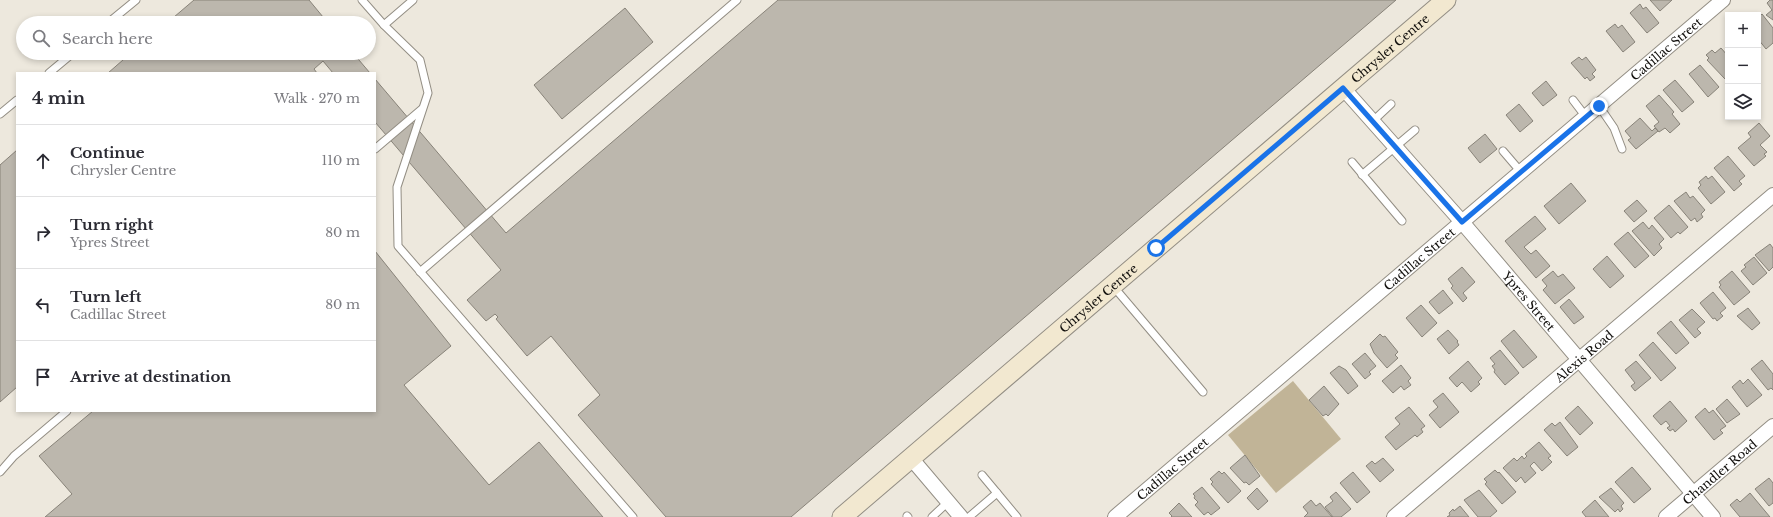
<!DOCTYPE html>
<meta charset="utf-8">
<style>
body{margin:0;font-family:"Libre Baskerville",serif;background:#f7f7f7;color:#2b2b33}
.controls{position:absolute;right:12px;top:12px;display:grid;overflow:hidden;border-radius:0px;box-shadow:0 2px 6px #0003}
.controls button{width:36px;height:36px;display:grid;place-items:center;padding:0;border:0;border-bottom:1px solid #e1e1e2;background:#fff;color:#2b2b33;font:20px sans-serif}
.stop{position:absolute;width:12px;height:12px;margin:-9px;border:3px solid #1a73e8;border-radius:50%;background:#fff}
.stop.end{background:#1a73e8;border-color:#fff;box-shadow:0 1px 4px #0008}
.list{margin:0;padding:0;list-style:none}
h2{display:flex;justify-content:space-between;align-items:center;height:52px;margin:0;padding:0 16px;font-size:17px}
h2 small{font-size:13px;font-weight:400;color:#7c7c81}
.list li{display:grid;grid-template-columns:26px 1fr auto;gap:12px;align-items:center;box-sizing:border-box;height:72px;padding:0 16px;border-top:1px solid #e1e1e2}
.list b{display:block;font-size:15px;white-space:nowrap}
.list p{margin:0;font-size:13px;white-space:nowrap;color:#7c7c81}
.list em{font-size:13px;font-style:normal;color:#7c7c81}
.icon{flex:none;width:22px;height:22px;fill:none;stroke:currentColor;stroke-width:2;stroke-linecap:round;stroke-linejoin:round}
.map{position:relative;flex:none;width:1773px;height:517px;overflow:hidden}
.search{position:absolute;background:#fff;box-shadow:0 2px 6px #0003;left:16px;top:16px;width:360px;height:44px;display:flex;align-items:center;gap:10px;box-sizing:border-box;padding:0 14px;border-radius:22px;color:#7c7c81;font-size:15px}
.panel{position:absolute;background:#fff;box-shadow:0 2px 6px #0003;left:16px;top:72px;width:360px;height:340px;border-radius:0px}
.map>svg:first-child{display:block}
</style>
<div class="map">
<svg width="1773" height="517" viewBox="0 0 1773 517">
<rect width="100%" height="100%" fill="#ede8dd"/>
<path fill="#c1b497" d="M1293 381 1341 439 1276 493 1228 435Z"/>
<g fill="#bcb7ad" stroke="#888379">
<path d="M194 0H309L328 23H167Z"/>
<path d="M778 0H1396L791 517H666L578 415 600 395 551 336 527 356 496 319 498 317 495 314 486 321 467 300 501 270 375 122V79L506 233Z"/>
<path d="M1650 0H1672L1660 11Z"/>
<path d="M1770 0H1773V20L1766 15 1772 10 1767 3Z"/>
<path d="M1640 4 1643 9 1646 7 1659 23 1647 33 1630 13Z"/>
<path d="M625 8 653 42 562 119 534 85Z"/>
<path d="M1762 14 1773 28V43L1766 49 1758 39V18Z"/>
<path d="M1615 24 1618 28 1622 25 1635 42 1623 52 1606 31Z"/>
<path d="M1721 48 1728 56V76L1725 79 1707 60 1709 58 1706 55 1712 50 1715 53Z"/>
<path d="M131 53H353L370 73H333L323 61 314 69 317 73H108Z"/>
<path d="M1579 57 1582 60 1586 57 1596 70 1592 74 1595 77 1590 81 1587 77 1585 79 1571 63Z"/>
<path d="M1700 65 1719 87 1708 97 1689 74Z"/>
<path d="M1675 80 1694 102 1682 112 1663 90Z"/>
<path d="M1546 81 1557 95 1543 106 1532 93Z"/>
<path d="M1659 95 1674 112 1672 114 1680 124 1670 133 1665 128 1659 132 1654 126 1659 122 1646 106Z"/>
<path d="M1519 104 1533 121 1520 132 1506 115Z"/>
<path d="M1640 118 1652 131 1655 128 1658 131 1636 149 1628 140 1631 138 1625 131Z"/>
<path d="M1759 123 1770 136 1760 145 1767 152 1764 154 1766 156 1754 166 1738 148 1751 137 1748 133Z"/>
<path d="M1485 134 1497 149 1480 163 1468 148Z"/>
<path d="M17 150V387L0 402V165Z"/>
<path d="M1728 156 1745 176 1739 181 1742 184 1734 191 1714 168Z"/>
<path d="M1706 176 1708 179 1712 176 1725 192 1711 204 1698 188 1701 185 1699 182Z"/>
<path d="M1571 183 1586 201 1559 224 1544 206Z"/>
<path d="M1686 192 1690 198 1693 196 1705 210 1701 214 1703 217 1697 222 1695 218 1691 221 1674 201Z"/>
<path d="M1637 200 1647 211 1634 222 1624 211Z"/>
<path d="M1669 205 1688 227 1680 234 1678 232 1671 238 1654 218Z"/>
<path d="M1535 216 1546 229 1524 247 1531 254 1536 250 1550 266 1536 278 1505 241Z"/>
<path d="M1643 222 1649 229 1652 225 1664 239 1659 244 1662 248 1654 256 1632 231Z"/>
<path d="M1628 232 1649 256 1635 268 1614 244Z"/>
<path d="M1770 244 1773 248V267L1769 271 1755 255Z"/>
<path d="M375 251 451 346 404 385 489 485 539 442 603 517H45L72 494 39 456 93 411H375Z"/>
<path d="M1607 256 1624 276 1610 288 1593 269Z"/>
<path d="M1754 257 1767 273 1753 285 1741 271 1746 267 1744 265Z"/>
<path d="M1462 267 1475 282 1463 293 1467 298 1463 302 1451 288 1453 286 1448 279Z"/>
<path d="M1553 271 1558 277 1563 274 1575 288 1555 304 1543 290 1547 286 1542 280Z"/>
<path d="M1732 271 1750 292 1734 305 1719 287 1721 285 1719 282Z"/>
<path d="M1443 290 1453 303 1439 314 1429 302Z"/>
<path d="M1713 292 1726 308 1720 313 1723 316 1717 321 1715 318 1713 319 1700 303Z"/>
<path d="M1569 299 1584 317 1574 324 1560 307Z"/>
<path d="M1421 305 1437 323 1422 337 1406 318Z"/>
<path d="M1748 308 1760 323 1752 330 1737 316Z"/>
<path d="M1692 309 1705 322 1697 329 1701 333 1695 338 1679 320Z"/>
<path d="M1671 321 1689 343 1676 354 1657 333Z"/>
<path d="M1448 330 1458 341 1457 342 1459 345 1449 354 1437 339Z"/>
<path d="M1514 330 1537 357 1523 368 1501 341Z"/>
<path d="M1380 334 1383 337 1385 336 1398 352 1395 355 1398 358 1387 368 1374 353 1370 344Z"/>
<path d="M1653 342 1676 368 1661 381 1639 355Z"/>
<path d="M1500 350 1519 373 1505 385 1494 372 1495 370 1492 366 1495 364 1490 358Z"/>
<path d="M1365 353 1376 366 1369 372 1371 374 1365 379 1352 364Z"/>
<path d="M1762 360 1773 374V390L1771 388 1768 390 1751 369Z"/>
<path d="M1468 361 1482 378 1478 382 1480 384 1471 392 1462 382 1457 387 1449 378Z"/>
<path d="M1636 361 1651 378 1635 391 1631 386 1635 383 1625 370Z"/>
<path d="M1401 365 1411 378 1408 381 1411 385 1404 390 1401 386 1393 393 1382 381Z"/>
<path d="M1339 366 1346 370 1358 386 1348 394 1330 373Z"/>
<path d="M1748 379 1762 395 1747 407 1732 387 1740 380 1743 384Z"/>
<path d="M1324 386 1339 404 1328 416 1326 414 1323 416 1309 400Z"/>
<path d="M1443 393 1459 412 1440 428 1429 415 1438 407 1433 401Z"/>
<path d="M1727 399 1740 414 1727 423 1716 409Z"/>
<path d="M1670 401 1687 421 1675 432 1673 429 1670 431 1667 428 1670 426 1666 421 1661 425 1653 416Z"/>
<path d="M1578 406 1593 423 1580 435 1565 418Z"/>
<path d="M1409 407 1425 426 1421 429 1423 432 1417 437 1415 435 1396 450 1385 437 1400 424 1395 418Z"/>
<path d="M1705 408 1709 413 1713 410 1726 426 1720 430 1723 433 1714 440 1695 417Z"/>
<path d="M1560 422 1578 447 1567 456 1544 430 1552 423 1555 426Z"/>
<path d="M1539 442 1551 456 1548 458 1552 462 1542 471 1534 462 1530 466 1536 473 1525 483 1521 477 1516 482 1503 468 1514 458 1517 461 1522 456 1524 459 1527 456 1525 454Z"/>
<path d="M1245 455 1260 476 1249 485 1246 482 1244 483 1230 468Z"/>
<path d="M1383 458 1394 470 1380 482 1366 466 1372 461 1375 464Z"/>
<path d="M1632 467 1651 489 1634 503 1615 482Z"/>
<path d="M1495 470 1498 473 1499 472 1516 492 1502 504 1485 484 1487 482 1484 479Z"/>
<path d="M1219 471 1222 474 1224 472 1241 491 1228 503 1211 484 1213 482 1210 479Z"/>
<path d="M1353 472 1370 492 1357 503 1340 483Z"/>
<path d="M1769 478 1773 483V503L1769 506 1755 489Z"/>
<path d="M1202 487 1220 508 1211 515 1208 512 1204 515 1195 505 1198 502 1194 498 1195 496 1193 494Z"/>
<path d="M1257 488 1268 501 1258 510 1247 498Z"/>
<path d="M1611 488 1624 503 1621 506 1623 509 1620 512 1618 509 1615 512 1599 497Z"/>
<path d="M1479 490 1497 511 1490 517H1478L1464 500Z"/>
<path d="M1336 492 1351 509 1341 517H1333L1325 507 1333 501 1330 497Z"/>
<path d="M1750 493 1770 517H1740L1730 505 1737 499 1740 502Z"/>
<path d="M1311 500 1316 506 1320 503 1332 517H1304L1308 513 1303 507Z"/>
<path d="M1595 500 1609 517H1586L1582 512Z"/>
<path d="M1179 503 1192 517H1171L1172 516 1169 513Z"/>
<path d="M1460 506 1469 517H1447L1450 515 1449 513 1453 509 1454 511Z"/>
</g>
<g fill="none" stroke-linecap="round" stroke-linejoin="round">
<g stroke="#938e84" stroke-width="9">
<g id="lane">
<path d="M362 0 384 25"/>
<path d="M413 0 384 25 420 60 428 93 397 187 398 246 633 517"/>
<path d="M108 23 136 0"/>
<path d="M49 73 73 53"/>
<path d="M1573 100 1586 117"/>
<path d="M1599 106 1614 128 1622 149"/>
<path d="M0 114 17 100"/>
<path d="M1373 121 1391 104"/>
<path d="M375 149 422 109"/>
<path d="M1503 151 1521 172"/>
<path d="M1352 162 1402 221"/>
<path d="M1362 175 1415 130"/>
<path d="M420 272 737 0"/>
<path d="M1113 286 1203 392"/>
<path d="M0 472 14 456 67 411"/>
<path d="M997 493 1017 517"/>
<path d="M907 516 908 517"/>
<path d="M932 517 948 502"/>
<path d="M969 517 997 493 982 475"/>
</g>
</g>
<g stroke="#938e84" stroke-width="16">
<g id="street">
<path id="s1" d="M1343 88 1462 222 1713 517"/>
<path d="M911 458 961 517"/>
<path id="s2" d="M1115 517 1723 0"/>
<path id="s3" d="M1394 517 1773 195"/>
<path id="s4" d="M1666 517 1773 426"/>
</g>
</g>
<g stroke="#938e84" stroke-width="21">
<g id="secondary">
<path id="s5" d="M842 517 1446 0"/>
</g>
</g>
<use href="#lane" stroke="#fff" stroke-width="7"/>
<use href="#street" stroke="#fff" stroke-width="14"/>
<use href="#secondary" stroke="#f2e8d0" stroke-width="19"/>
</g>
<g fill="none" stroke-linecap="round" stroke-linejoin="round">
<path stroke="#1a73e8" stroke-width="5" d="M1156 248 1343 88 1462 222 1599 106"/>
</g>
<g text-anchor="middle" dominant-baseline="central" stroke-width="3.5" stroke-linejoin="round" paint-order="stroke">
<g font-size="12" fill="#110f0c" stroke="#fff">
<text stroke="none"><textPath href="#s5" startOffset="721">Chrysler Centre</textPath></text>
<text stroke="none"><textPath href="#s2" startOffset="723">Cadillac Street</textPath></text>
<text stroke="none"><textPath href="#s2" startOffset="399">Cadillac Street</textPath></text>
<text stroke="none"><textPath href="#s5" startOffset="337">Chrysler Centre</textPath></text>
<text stroke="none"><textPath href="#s1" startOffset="283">Ypres Street</textPath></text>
<text stroke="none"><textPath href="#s3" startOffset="249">Alexis Road</textPath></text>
<text stroke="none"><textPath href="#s2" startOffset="75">Cadillac Street</textPath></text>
<text stroke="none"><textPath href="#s4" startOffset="70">Chandler Road</textPath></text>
</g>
</g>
</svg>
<div class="controls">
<button>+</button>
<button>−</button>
<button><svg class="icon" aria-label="layers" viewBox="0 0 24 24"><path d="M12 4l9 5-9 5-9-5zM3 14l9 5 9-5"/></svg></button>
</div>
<div class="stop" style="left:1156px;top:248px"></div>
<div class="stop end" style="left:1599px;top:106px"></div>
<div class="search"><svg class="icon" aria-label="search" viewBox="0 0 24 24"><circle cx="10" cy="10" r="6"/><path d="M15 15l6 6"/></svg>Search here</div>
<section class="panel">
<h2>4 min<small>Walk · 270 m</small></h2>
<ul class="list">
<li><svg class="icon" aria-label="ahead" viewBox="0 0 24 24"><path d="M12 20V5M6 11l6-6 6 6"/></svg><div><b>Continue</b><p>Chrysler Centre</p></div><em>110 m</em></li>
<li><svg class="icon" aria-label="right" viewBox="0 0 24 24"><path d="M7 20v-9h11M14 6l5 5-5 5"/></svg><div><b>Turn right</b><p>Ypres Street</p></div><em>80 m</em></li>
<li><svg class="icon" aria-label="left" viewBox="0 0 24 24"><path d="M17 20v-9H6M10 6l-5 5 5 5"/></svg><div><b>Turn left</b><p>Cadillac Street</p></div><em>80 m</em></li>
<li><svg class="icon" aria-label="arrive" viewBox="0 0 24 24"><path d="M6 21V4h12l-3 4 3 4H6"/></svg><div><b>Arrive at destination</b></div></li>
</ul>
</section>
</div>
